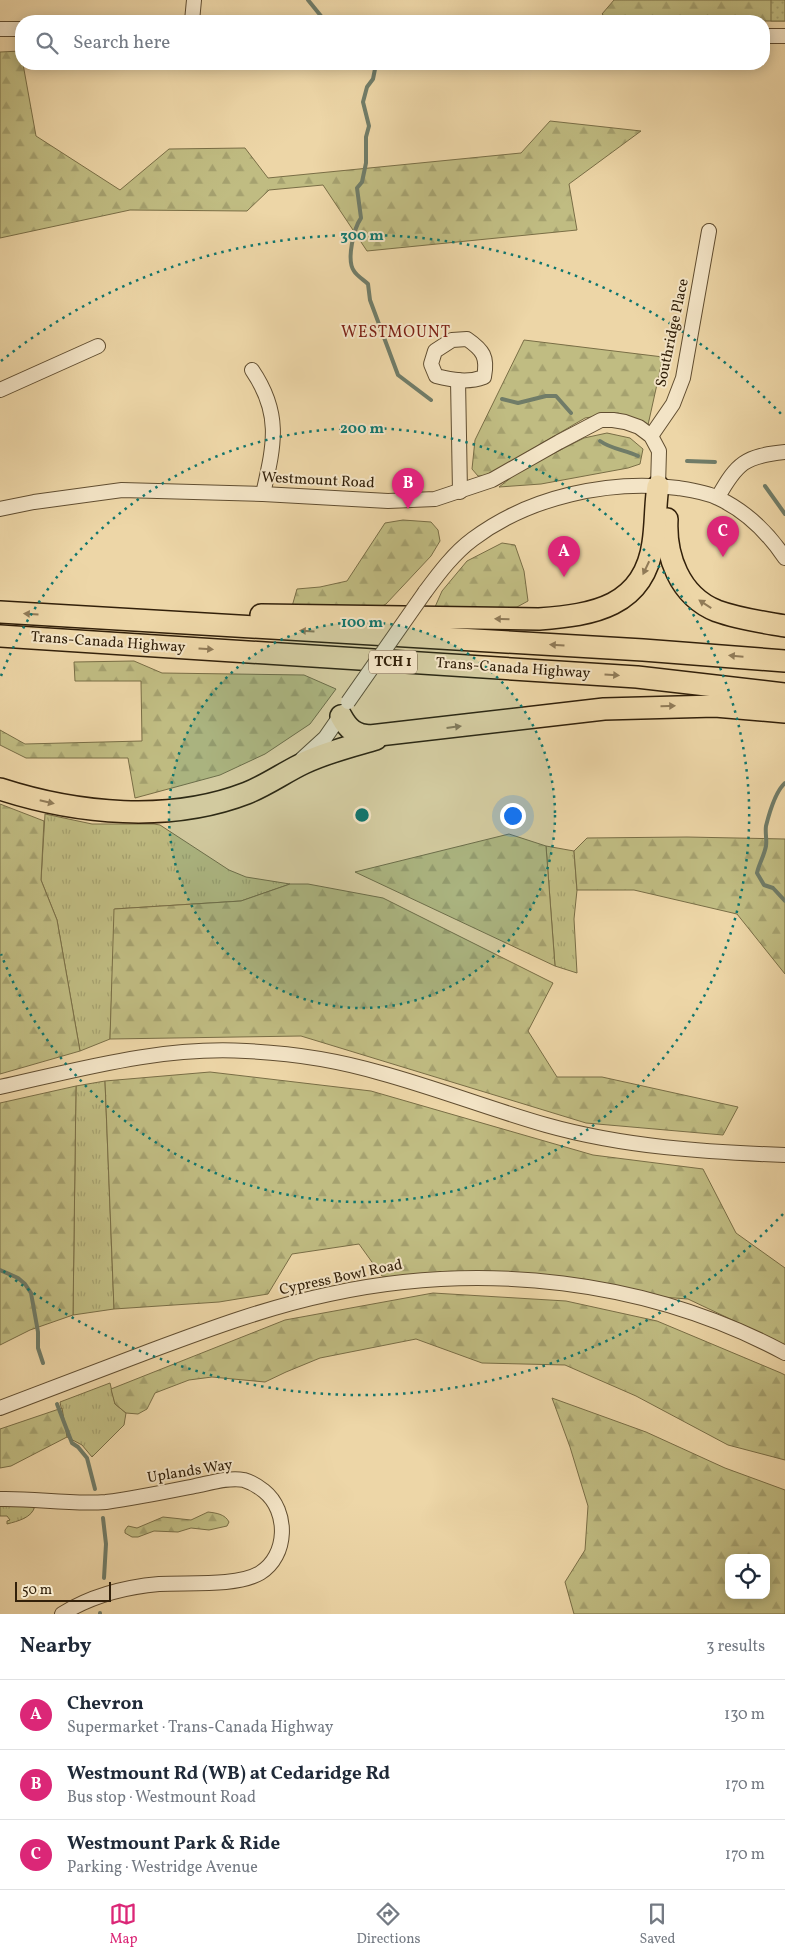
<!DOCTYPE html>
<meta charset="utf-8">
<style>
body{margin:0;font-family:Vollkorn,serif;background:#f2f2f3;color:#1f2937}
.controls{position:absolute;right:15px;bottom:15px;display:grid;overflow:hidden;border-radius:10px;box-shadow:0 2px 12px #0003}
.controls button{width:45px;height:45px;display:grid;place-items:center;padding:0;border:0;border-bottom:1px solid #e0e1e3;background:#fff;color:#1f2937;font:25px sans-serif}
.scale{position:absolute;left:15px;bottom:12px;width:96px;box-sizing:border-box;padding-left:5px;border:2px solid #32200a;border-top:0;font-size:14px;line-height:18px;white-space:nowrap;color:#32200a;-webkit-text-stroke:4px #f3e4c6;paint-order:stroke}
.you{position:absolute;left:512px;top:815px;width:18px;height:18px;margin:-12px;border:4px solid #fff;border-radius:50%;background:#1a73e8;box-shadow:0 0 0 8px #1a73e833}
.badge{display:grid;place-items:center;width:32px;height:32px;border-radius:50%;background:#db2777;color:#fff;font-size:16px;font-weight:700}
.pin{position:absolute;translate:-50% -41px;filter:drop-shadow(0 1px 2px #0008)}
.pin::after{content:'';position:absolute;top:26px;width:18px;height:15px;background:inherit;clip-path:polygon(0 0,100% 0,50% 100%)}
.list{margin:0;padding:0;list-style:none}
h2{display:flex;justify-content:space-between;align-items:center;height:65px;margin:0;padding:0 20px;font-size:21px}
h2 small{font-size:16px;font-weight:400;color:#747a83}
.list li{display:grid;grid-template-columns:32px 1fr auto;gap:15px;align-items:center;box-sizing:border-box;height:70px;padding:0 20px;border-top:1px solid #e0e1e3}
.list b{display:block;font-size:19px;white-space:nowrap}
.list p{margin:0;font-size:16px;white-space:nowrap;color:#747a83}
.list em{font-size:16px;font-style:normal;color:#747a83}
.icon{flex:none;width:28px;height:28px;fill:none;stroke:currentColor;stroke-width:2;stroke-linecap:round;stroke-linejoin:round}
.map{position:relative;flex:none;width:785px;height:1614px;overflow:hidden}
.search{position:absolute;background:#fff;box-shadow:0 2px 12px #0003;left:15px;right:15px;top:15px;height:55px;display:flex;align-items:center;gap:12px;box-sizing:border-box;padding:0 18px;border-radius:20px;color:#747a83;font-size:19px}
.sheet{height:275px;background:#fff}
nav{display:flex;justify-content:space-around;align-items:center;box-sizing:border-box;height:70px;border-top:1px solid #e0e1e3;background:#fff;font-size:14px;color:#747a83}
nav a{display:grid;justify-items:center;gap:2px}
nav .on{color:#db2777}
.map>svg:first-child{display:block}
</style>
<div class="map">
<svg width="785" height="1614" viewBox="0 0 785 1614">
<defs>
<pattern id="grass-tufts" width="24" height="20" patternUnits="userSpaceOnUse" patternTransform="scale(1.25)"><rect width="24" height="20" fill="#c0bc82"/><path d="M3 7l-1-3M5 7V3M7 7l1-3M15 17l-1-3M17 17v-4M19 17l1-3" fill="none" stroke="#a5a16f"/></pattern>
<pattern id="forest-firs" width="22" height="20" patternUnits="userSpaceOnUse" patternTransform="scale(1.25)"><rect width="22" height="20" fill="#c0bc82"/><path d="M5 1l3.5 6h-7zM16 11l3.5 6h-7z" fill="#a5a16f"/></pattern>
<pattern id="park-dots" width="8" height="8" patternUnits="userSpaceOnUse" patternTransform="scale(1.25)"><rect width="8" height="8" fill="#c0bc82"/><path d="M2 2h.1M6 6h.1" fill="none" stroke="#a5a16f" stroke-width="1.8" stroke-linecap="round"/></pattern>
</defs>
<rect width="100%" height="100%" fill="#edd6a7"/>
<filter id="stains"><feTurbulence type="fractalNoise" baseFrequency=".004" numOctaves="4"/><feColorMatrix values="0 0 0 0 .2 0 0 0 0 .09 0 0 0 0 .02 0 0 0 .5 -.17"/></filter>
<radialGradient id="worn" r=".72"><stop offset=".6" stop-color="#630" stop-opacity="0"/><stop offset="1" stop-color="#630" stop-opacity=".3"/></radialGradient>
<g fill="url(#grass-tufts)" stroke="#796e46">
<path d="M45 814 92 824H154L160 825 229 870 246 877 290 884 241 901 115 909 110 1039 80 1051 57 920 41 880Z"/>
<path d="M546 846 574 851 577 890 574 919 577 973 555 966Z"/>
<path d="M105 1081 114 1309 73 1315 76 1086Z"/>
<path d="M110 1383 115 1404 126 1413 124 1425 92 1457 82 1445 67 1437 60 1402Z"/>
<path d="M0 1506H35C32 1518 18 1521 7 1524V1521L10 1520 7 1516H0Z"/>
</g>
<g fill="url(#forest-firs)" stroke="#796e46" fill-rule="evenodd">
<path d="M614 0H785V21H610L602 14Z"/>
<path d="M21 51V64H23L36 136 120 190 169 149 245 148 268 178 521 153 550 121 641 131 569 184 577 230 367 251 323 185 269 190 247 211 130 210 0 238V52Z"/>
<path d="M524 340 663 357 648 425 618 413 585 418 486 476H478L472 469 475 440Z"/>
<path d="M607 433 630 438 643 449 640 464 628 468 541 484 499 487 521 470 584 438Z"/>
<path d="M403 520 431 522 438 530 440 541 431 556 386 604 371 612 291 610 297 589 320 587 347 581 385 523Z"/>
<path d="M502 543 515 545 524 571 528 601 517 607 441 611 435 607 442 591 467 561Z"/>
<path d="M134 661 162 673 304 675 336 689 310 724 265 754 220 775 135 798 128 758H26L0 745V730L25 744 142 741 141 681H75L74 662Z"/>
<path d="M0 804 44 821 41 880 57 920 80 1051 0 1074Z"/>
<path d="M509 834 546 846 555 966 355 872Z"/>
<path d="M687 837 785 839V974L737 914 634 890H577L574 851 587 838Z"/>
<path d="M290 884H308L383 898 553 983 528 1031 557 1077H602L738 1107 723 1135 586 1123 301 1036 110 1039 114 909 241 901Z"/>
<path d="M210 1072 371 1091 593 1155 703 1169 736 1233 785 1268V1345L688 1299 382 1276 359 1244 292 1254 268 1294 219 1302 114 1309 105 1081Z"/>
<path d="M76 1086 73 1315 30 1330 0 1345V1103Z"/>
<path d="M433 1293 566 1301 657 1321 781 1373 785 1375V1460L728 1445 636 1396 565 1365 482 1363 416 1339 320 1358 286 1372 265 1382 212 1377 189 1380 155 1393 147 1409 138 1414 126 1413 115 1404 111 1389 285 1320Z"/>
<path d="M552 1398 646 1432 725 1468 785 1490V1614H574L565 1582 585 1550 588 1506 570 1447ZM729 1558H766V1595H729Z"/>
<path d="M62 1408 67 1437 11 1466 0 1468V1429Z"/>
<path d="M208 1512C216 1513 225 1514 229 1522L227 1526 209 1530 191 1528 178 1532 154 1531 138 1537H132L125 1533V1530L128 1526 137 1528 163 1517 191 1520Z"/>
</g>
<rect fill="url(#park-dots)" stroke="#796e46" x="771" y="0" width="14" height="21"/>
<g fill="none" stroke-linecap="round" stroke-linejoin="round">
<g stroke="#707c68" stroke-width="4">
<path d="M308 0 321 16"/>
<path d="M376 64 373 79 367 87 363 102 369 126 366 137V163L362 182 357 188 361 218C354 228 346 260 354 271 357 276 364 280 368 284L370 300 398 375 431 400"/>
<path d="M502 399 518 403 546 396H556L571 413"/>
<path d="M600 441C611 449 625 450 638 456"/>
<path d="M687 461 715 462"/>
<path d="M765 486 785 514"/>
<path d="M785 783C776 791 769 814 766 826 765 833 767 839 766 846 764 856 759 864 757 873L764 885 773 888 785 901"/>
<path d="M0 1270 18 1278 25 1284 31 1293 38 1332V1348L43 1363"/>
<path d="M57 1404 72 1443 78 1447 87 1458 95 1489"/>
<path d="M103 1518 106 1544 104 1578"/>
<path d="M100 1613V1614"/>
</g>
<g stroke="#614e31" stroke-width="16">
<g id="minor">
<path d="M192 21 194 0"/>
<path d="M0 29H21"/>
<path d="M764 36H785"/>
<path d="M467 339C483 350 488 357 484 377 468 383 452 380 436 376L431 364 435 351 452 340Z"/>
<path d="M252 370C282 414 274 445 263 494"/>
<path d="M458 380 460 492"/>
<path d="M0 390 98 346"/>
<path d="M651 436 673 404 683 378 709 231"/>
<path d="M718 497C737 463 745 456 785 452"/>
<path d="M0 509 34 502 122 490 263 494 388 501 435 499 492 480 559 442 601 420H613L625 422 639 427 651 436 659 451 658 486"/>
<path d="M425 592C439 573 454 553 473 539 529 497 609 479 678 488 691 490 706 492 718 498 746 511 768 533 785 558"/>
<path d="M302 759 325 738 343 712"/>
<path d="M0 1087C81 1069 162 1046 246 1051 292 1053 337 1060 381 1073 436 1088 490 1109 546 1125 624 1147 705 1152 785 1155"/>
<path d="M0 1408C50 1389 100 1370 150 1351 209 1329 268 1307 330 1294 482 1261 647 1279 785 1353"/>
<path d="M0 1499C35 1498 70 1505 106 1502 136 1498 165 1492 195 1486 210 1483 229 1477 244 1480 251 1482 259 1487 264 1491 289 1511 288 1556 260 1573 236 1587 186 1582 159 1584 125 1587 91 1596 62 1614"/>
</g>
</g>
<g stroke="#32200a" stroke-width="24">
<g id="highway">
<path d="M667 519C665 555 679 596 717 611 739 619 762 622 785 626"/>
<path d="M0 612 643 650 785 661"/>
<path d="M261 615 539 619C593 615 644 607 653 543 656 524 655 505 658 486"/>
<path d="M0 636 637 677 785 694"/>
<path d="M341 716C348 729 355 735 370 736L604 709 715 706 785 712"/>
<path d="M0 789C77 814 170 823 247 793 267 785 285 772 304 763 327 752 352 746 376 739"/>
</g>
</g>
<use href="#minor" stroke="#f3e4c6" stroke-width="14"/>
<use href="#highway" stroke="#edd6a7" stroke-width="21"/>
<g stroke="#614e31" stroke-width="16" stroke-linecap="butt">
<path id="minor-bridge" d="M348 702 425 592"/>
</g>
<use href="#minor-bridge" stroke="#f3e4c6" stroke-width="14"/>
</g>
<defs><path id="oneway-solid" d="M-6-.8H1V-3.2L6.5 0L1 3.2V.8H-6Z" transform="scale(1.25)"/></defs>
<g fill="#907b58">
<use href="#oneway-solid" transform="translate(646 568) rotate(115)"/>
<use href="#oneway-solid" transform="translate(705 604) rotate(-147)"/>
<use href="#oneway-solid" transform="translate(31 614) rotate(-177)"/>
<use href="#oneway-solid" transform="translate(502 619) rotate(-179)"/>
<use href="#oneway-solid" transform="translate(307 631) rotate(-177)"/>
<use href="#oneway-solid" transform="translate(557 645) rotate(-177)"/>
<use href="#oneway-solid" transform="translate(206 649) rotate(4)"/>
<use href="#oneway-solid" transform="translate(736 656) rotate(-175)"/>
<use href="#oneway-solid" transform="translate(612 675) rotate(4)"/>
<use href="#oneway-solid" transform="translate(668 706) rotate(-1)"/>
<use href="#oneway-solid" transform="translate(454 727) rotate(-7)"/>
<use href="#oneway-solid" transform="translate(47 802) rotate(13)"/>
</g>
<circle cx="362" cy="815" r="193" fill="#0f766e" fill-opacity=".12"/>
<g fill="none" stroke="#0f766e" stroke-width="2.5" stroke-dasharray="2.5 5">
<circle cx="362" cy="815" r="193"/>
<path d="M1 676A387 387 0 1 1 1 954"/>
<path d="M783 1214A580 580 0 0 1 1 1269M1 361A580 580 0 0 1 783 416"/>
</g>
<g text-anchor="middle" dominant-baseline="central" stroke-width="4" stroke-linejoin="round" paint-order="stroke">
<rect fill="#f3e4c6" stroke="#6c5b42" stroke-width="1" x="369" y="650.5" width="48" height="23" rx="4"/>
<g font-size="14" font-weight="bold" fill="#32200a">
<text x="393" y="662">TCH 1</text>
</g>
<g font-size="15" fill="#32200a" stroke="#f3e4c6">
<text transform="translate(673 333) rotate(-78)">Southridge Place</text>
<text transform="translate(318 481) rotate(3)">Westmount Road</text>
<text transform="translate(108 643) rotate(4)">Trans-Canada Highway</text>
<text transform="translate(513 669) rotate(4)">Trans-Canada Highway</text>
<text transform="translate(341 1278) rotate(-12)">Cypress Bowl Road</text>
<text transform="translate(190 1472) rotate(-9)">Uplands Way</text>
</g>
<g font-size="16" letter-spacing="1" fill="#7a1f14" stroke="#f3e4c6">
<text x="396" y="333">WESTMOUNT</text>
</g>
</g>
<circle cx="362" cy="815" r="8" fill="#0f766e" stroke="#f3e4c6" stroke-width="2.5"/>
<g font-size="15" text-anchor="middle" font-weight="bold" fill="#0f766e" stroke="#f3e4c6" stroke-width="4" stroke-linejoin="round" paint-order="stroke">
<text x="362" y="240">300 m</text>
<text x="362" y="433">200 m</text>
<text x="362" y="627">100 m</text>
</g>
<rect width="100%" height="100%" filter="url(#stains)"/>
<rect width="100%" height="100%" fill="url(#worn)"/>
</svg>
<div class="controls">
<button><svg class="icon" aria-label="locate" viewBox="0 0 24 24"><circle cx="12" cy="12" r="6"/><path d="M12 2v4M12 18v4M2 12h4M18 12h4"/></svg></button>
</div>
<div class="scale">50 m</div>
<div class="you"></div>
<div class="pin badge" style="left:564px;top:577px">A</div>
<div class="pin badge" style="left:408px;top:509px">B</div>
<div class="pin badge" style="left:723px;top:557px">C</div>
<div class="search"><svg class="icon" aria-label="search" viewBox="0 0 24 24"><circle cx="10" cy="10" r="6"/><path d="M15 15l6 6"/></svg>Search here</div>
</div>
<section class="sheet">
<h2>Nearby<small>3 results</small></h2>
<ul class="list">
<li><span class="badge">A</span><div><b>Chevron</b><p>Supermarket · Trans-Canada Highway</p></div><em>130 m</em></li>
<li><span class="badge">B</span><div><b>Westmount Rd (WB) at Cedaridge Rd</b><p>Bus stop · Westmount Road</p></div><em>170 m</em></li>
<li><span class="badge">C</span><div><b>Westmount Park &amp; Ride</b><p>Parking · Westridge Avenue</p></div><em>170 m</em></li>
</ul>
</section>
<nav>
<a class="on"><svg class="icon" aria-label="map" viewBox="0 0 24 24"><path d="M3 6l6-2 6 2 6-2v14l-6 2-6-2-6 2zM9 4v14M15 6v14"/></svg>Map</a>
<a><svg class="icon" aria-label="directions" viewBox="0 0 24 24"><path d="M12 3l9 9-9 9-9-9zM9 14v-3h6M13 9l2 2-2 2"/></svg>Directions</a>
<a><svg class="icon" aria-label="saved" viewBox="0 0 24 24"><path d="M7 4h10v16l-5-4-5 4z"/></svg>Saved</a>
</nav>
